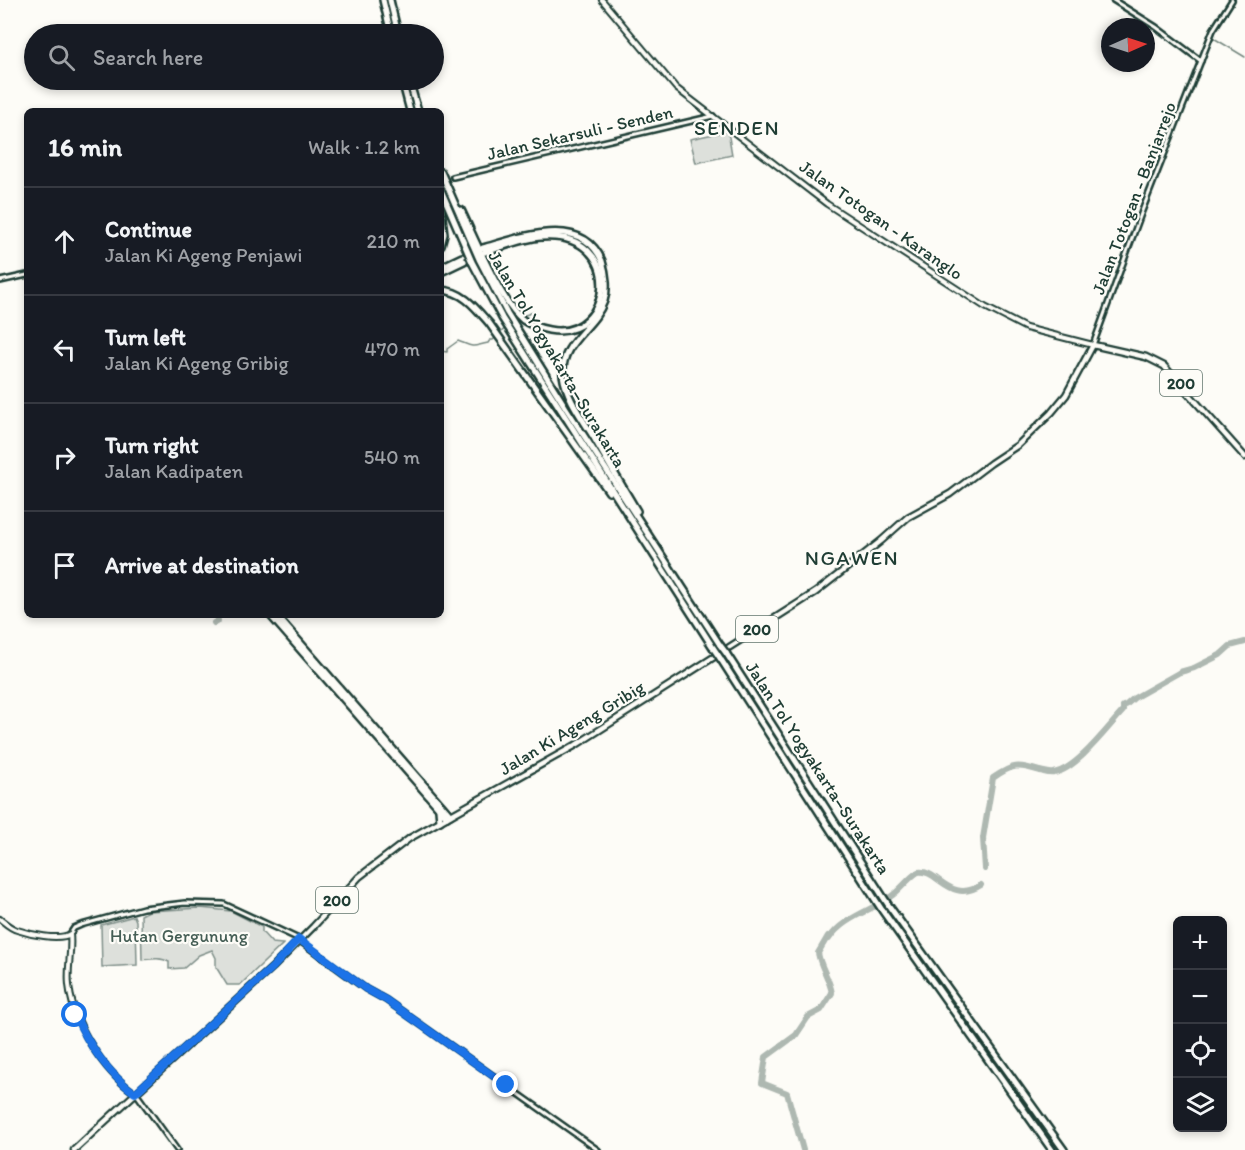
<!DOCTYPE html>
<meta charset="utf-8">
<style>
body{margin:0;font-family:Itim,sans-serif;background:#20242c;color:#f1f3f6}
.controls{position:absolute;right:18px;bottom:18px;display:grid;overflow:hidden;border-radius:9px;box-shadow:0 3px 9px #0003}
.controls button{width:54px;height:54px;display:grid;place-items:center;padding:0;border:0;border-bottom:2px solid #363941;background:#171b24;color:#f1f3f6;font:30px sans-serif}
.compass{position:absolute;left:1101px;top:18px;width:54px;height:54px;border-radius:50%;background:#171b24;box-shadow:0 3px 9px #0003;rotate:87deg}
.stop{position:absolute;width:18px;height:18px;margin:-14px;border:4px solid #1a73e8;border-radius:50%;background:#fff}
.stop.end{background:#1a73e8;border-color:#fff;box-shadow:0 2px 6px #0008}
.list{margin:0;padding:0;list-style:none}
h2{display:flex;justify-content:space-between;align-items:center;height:78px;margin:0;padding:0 24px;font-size:26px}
h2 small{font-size:20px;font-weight:400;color:#9ea1a6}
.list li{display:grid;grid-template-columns:39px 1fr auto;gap:18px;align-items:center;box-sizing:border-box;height:108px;padding:0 24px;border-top:2px solid #363941}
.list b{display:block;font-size:22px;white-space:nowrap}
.list p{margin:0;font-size:20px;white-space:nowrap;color:#9ea1a6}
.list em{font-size:20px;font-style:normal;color:#9ea1a6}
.icon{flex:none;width:33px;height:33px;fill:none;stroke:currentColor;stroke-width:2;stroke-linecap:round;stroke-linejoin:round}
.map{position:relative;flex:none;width:1245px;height:1150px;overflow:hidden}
.search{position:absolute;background:#171b24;box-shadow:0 3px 9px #0003;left:24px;top:24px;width:420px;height:66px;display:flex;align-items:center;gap:15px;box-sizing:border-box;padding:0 21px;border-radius:33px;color:#9ea1a6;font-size:22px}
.panel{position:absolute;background:#171b24;box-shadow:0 3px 9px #0003;left:24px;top:108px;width:420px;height:510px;border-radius:9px}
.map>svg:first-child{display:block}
</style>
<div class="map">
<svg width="1245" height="1150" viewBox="0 0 1245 1150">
<rect width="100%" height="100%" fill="#fdfcf7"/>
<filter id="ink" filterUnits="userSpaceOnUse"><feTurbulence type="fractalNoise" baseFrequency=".0167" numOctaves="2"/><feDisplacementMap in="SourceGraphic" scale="12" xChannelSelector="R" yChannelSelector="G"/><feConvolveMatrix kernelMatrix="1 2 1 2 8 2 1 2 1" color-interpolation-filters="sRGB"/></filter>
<g filter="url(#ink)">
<g fill="#dde0db" stroke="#7e8e88" stroke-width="1.5">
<path d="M728 131 732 155 696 163 690 139Z"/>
<path d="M200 908 231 911 258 925 262 927V932L272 943 283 944 240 985H227L216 967V958L212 950 199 955 184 968 169 969V962C161 957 151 959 142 960L141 915 149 911Z"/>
<path d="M134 916 136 921 137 965 102 967 101 925Z"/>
</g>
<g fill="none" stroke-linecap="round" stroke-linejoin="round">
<g stroke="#75877f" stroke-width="1.5">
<path d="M1212 37 1245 57"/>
<path d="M1134 227 1209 35"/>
<path d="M522 316 534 312"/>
<path d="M499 334 511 323"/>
<path d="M441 351 447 352V349L458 341C476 348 470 347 488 343L490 340H493L496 337"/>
</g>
<g stroke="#aeb8b1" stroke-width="6">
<path d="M214 623 218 621 217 615"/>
<path d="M985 869 983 838 993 778C1013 764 1018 764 1040 771 1045 772 1049 774 1054 773 1077 769 1107 728 1123 711V706L1126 705 1134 698 1180 672 1194 668 1220 655 1230 646 1245 642"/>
<path d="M829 939C842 918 871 911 890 897 901 890 907 879 918 872 937 868 950 905 981 885"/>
<path d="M803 1150 787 1093 762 1083 766 1057 796 1035 808 1017 821 1010 832 993C829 977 821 969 818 953L828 936"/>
</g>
<path stroke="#d1d6d0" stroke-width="3" stroke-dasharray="3 1.5" stroke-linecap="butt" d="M441 180 453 177"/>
<g stroke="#1f3d34" stroke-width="8">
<g id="tertiary">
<path d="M1113 0 1156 27 1201 61"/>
<path d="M453 177 713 116"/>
<path d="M0 281 27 275"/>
<path d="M1093 345 1142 211 1213 30 1232 0"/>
<path d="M70 934 74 928 81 925 143 908 185 903 224 904 299 939"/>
<path d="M300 941 366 989 386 1000 598 1150"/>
<path d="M136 1093 177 1150"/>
</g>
</g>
<g stroke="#1f3d34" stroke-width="8">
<g id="secondary">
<path d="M602 0 676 88 827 204 985 307 1026 328 1093 345"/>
<path d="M0 919C5 923 10 928 17 930 29 934 59 941 70 934 72 951 67 968 69 985 73 1024 103 1071 135 1093"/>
</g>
</g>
<g stroke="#1f3d34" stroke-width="9">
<path id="primary" d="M74 1150 273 967 313 927 359 877 410 838 576 745 816 592 881 541 908 517 950 494 991 463 1018 445 1051 413 1066 395 1093 345 1146 357 1164 366 1245 457"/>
</g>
<g stroke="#1f3d34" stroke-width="10">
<g id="motorway">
<path d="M383 0 391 34"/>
<path d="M390 0 398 34"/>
<path d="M402 80 410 111"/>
<path d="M409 80 418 111"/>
<path d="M441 172 479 259 507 313 566 408 720 645"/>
<path d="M441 190 472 262 502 318 714 649"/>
<path d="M441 209 444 234 441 245"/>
<path d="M461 210C475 239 500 301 523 320 531 326 539 328 549 330 614 342 627 231 542 237 523 238 503 247 485 252"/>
<path d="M483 248C519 238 582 213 602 261 606 273 608 289 604 301 594 329 560 342 563 375 566 397 582 418 593 436 607 461 622 486 637 511"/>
<path d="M441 267 462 257"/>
<path d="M441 272 464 261"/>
<path d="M441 290C463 291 475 307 489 323L609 492"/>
<path d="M270 615 447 817"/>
<path d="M276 615 450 815"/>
<path d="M726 653 889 906 1064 1150"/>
<path d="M720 658 882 910 1052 1150"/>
<path d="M439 809 440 821"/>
</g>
</g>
<use href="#tertiary" stroke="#fdfcf7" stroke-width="3"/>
<use href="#secondary" stroke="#fdfcf7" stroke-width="4"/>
<use href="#primary" stroke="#fdfcf7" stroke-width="4.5"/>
<use href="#motorway" stroke="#fdfcf7" stroke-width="5"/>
<g stroke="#1f3d34" stroke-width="10" stroke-linecap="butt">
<g id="motorway-bridge">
<path d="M720 645 726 653"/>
<path d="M714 649 720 658"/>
</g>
</g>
<use href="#motorway-bridge" stroke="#fdfcf7" stroke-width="5"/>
</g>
</g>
<g fill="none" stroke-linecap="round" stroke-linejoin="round" filter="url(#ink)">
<path stroke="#1a73e8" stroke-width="8" d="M75 1015C88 1044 109 1075 135 1093L273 967 299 939 366 989 386 1000 506 1085"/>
</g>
<g text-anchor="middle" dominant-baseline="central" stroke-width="4.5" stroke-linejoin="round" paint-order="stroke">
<g fill="#fdfcf7" stroke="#62766e" stroke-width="1.5">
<rect x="1160" y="370" width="42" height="26" rx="4.5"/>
<rect x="736" y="616" width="42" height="26" rx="4.5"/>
<rect x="316" y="887" width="42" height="26" rx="4.5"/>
</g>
<g font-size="16" font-weight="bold" fill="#1f3d34">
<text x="1181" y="383">200</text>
<text x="757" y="629">200</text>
<text x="337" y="900">200</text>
</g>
<g font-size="18" fill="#1f3d34" stroke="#fdfcf7">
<text transform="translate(580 133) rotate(-13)">Jalan Sekarsuli - Senden</text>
<text transform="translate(1134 198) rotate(-69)">Jalan Totogan - Banjarrejo</text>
<text transform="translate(881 220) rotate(35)">Jalan Totogan - Karanglo</text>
<text transform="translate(557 359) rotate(59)">Jalan Tol Yogyakarta–Surakarta</text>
<text transform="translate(572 728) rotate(-31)">Jalan Ki Ageng Gribig</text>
<text transform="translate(818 768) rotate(57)">Jalan Tol Yogyakarta–Surakarta</text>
</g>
<g font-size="18" fill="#455e55" stroke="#fdfcf7">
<text x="179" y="936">Hutan Gergunung</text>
</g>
<g font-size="21" letter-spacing="1.5" fill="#1f3d34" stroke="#fdfcf7">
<text x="737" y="127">SENDEN</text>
<text x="852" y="557">NGAWEN</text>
</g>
</g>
</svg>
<div class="controls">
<button>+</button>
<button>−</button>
<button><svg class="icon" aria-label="locate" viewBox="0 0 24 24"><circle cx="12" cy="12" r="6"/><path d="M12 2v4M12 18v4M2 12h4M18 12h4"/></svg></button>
<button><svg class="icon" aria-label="layers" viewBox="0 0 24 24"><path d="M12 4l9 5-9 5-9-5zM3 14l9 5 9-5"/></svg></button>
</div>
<svg class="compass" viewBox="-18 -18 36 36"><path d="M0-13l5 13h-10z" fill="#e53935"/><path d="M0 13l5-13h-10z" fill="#9ea1a6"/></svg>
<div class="stop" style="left:75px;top:1015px"></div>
<div class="stop end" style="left:506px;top:1085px"></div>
<div class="search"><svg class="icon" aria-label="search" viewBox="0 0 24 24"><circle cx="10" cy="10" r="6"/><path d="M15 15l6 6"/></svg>Search here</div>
<section class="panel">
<h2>16 min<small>Walk · 1.2 km</small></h2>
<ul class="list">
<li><svg class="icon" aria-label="ahead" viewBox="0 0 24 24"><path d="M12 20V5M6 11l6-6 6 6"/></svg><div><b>Continue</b><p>Jalan Ki Ageng Penjawi</p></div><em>210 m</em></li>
<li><svg class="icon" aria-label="left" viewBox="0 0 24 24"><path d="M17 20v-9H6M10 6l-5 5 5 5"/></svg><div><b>Turn left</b><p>Jalan Ki Ageng Gribig</p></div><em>470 m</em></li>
<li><svg class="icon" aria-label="right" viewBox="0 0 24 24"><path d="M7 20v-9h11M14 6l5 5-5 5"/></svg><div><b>Turn right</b><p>Jalan Kadipaten</p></div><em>540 m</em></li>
<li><svg class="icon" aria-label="arrive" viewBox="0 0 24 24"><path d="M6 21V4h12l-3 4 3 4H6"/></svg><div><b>Arrive at destination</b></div></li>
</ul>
</section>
</div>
